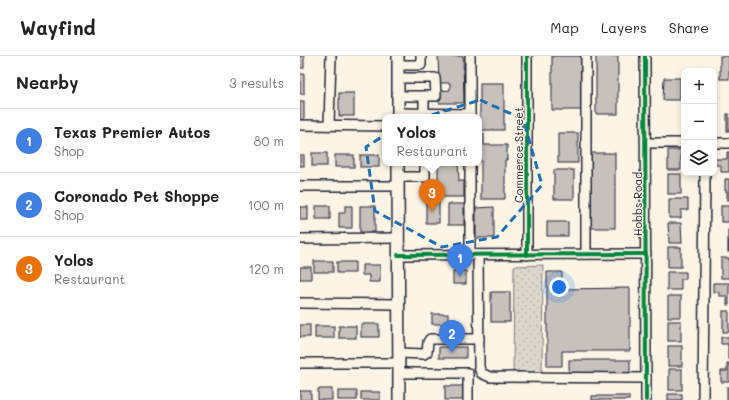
<!DOCTYPE html>
<meta charset="utf-8">
<style>
body{margin:0;font-family:Mali,sans-serif;background:#f2f2f2;color:#222}
.controls{position:absolute;right:12px;top:12px;display:grid;overflow:hidden;border-radius:8px;box-shadow:0 2px 6px #0003}
.controls button{width:36px;height:36px;display:grid;place-items:center;padding:0;border:0;border-bottom:1px solid #e0e0e0;background:#fff;color:#222;font:20px sans-serif}
.you{position:absolute;left:259px;top:231px;width:14px;height:14px;margin:-10px;border:3px solid #fff;border-radius:50%;background:#1a73e8;box-shadow:0 0 0 6px #1a73e833}
.badge{display:grid;place-items:center;width:26px;height:26px;border-radius:50%;background:#111827;color:#fff;font-size:13px;font-weight:700}
.pin{position:absolute;translate:-50% -33px;filter:drop-shadow(0 1px 2px #0008)}
.pin::after{content:'';position:absolute;top:21px;width:14px;height:12px;background:inherit;clip-path:polygon(0 0,100% 0,50% 100%)}
.popup{position:absolute;left:82px;top:58px;width:100px;height:52px;box-sizing:border-box;display:grid;place-content:center;border-radius:8px;background:#fff;filter:drop-shadow(0 1px 3px #0005);font-size:13px;white-space:nowrap;color:#767676}
.popup b{font-size:15px;color:#222}
.popup::after{content:'';position:absolute;left:50%;top:100%;margin-left:-8px;border:8px solid transparent;border-top-color:#fff}
.list{margin:0;padding:0;list-style:none}
h2{display:flex;justify-content:space-between;align-items:center;height:52px;margin:0;padding:0 16px;font-size:17px}
h2 small{font-size:13px;font-weight:400;color:#767676}
.list li{display:grid;grid-template-columns:26px 1fr auto;gap:12px;align-items:center;box-sizing:border-box;height:64px;padding:0 16px;border-top:1px solid #e0e0e0}
.list b{display:block;font-size:15px;white-space:nowrap}
.list p{margin:0;font-size:13px;white-space:nowrap;color:#767676}
.list em{font-size:13px;font-style:normal;color:#767676}
.icon{flex:none;width:22px;height:22px;fill:none;stroke:currentColor;stroke-width:2;stroke-linecap:round;stroke-linejoin:round}
.map{position:relative;flex:none;width:429px;height:344px;overflow:hidden}
header{display:flex;align-items:center;gap:24px;box-sizing:border-box;height:56px;padding:0 20px;background:#fff;border-bottom:1px solid #e0e0e0}
header strong{font-size:19px}
nav{display:flex;gap:22px;margin-inline-start:auto;font-size:14px}
main{display:flex}
aside{flex:1;background:#fff}
.map>svg:first-child{display:block}
</style>
<header>
<strong>Wayfind</strong>
<nav><a>Map</a><a>Layers</a><a>Share</a></nav>
</header>
<main>
<aside>
<h2>Nearby<small>3 results</small></h2>
<ul class="list">
<li><span class="badge" style="background:#3f7fe0">1</span><div><b>Texas Premier Autos</b><p>Shop</p></div><em>80 m</em></li>
<li><span class="badge" style="background:#3f7fe0">2</span><div><b>Coronado Pet Shoppe</b><p>Shop</p></div><em>100 m</em></li>
<li><span class="badge" style="background:#e8710a">3</span><div><b>Yolos</b><p>Restaurant</p></div><em>120 m</em></li>
</ul>
</aside>
<div class="map">
<svg width="429" height="344" viewBox="0 0 429 344">
<defs>
<pattern id="grass-dots" width="8" height="8" patternUnits="userSpaceOnUse"><rect width="8" height="8" fill="#dcd6cc"/><path d="M2 2h.1M6 6h.1" fill="none" stroke="#bcb7b0" stroke-width="1.8" stroke-linecap="round"/></pattern>
</defs>
<rect width="100%" height="100%" fill="#fcf5e5"/>
<filter id="ink" filterUnits="userSpaceOnUse"><feTurbulence type="fractalNoise" baseFrequency=".025" numOctaves="2"/><feDisplacementMap in="SourceGraphic" scale="8" xChannelSelector="R" yChannelSelector="G"/><feConvolveMatrix kernelMatrix="1 2 1 2 8 2 1 2 1" color-interpolation-filters="sRGB"/></filter>
<g filter="url(#ink)">
<path fill="url(#grass-dots)" stroke="#7f7c84" d="M243 209 242 317 213 318 214 210Z"/>
<g fill="#c6c1bb" stroke="#22223b">
<rect x="0" y="0" width="4" height="12"/>
<path d="M138 0H163L164 47H139V35L150 34V27H139Z"/>
<path d="M252 0H281L282 54H252Z"/>
<rect x="296" y="0" width="22" height="58"/>
<rect x="420" y="0" width="9" height="23"/>
<rect x="0" y="18" width="4" height="20"/>
<path d="M364 22H380V44H363Z"/>
<rect x="180" y="27" width="24" height="47"/>
<rect x="39" y="37" width="15" height="23"/>
<rect x="0" y="45" width="4" height="19"/>
<rect x="427" y="58" width="2" height="17"/>
<rect x="258" y="77" width="20" height="30"/>
<path d="M179 78H184V89H207V104H205V143H181V104H179Z"/>
<rect x="368" y="94" width="13" height="20"/>
<path d="M427 96H429V116H421V109H415V103H427Z"/>
<rect x="12" y="97" width="15" height="13"/>
<rect x="291" y="97" width="24" height="75"/>
<rect x="0" y="99" width="4" height="11"/>
<rect x="35" y="99" width="19" height="12"/>
<rect x="60" y="99" width="19" height="12"/>
<path d="M138 107H158L159 125H164V141H124V125H138Z"/>
<rect x="254" y="114" width="20" height="29"/>
<rect x="368" y="118" width="13" height="20"/>
<path d="M425 123H429V144H427V135H425Z"/>
<path d="M369 143H388V154H381V162H369Z"/>
<rect x="126" y="145" width="13" height="22"/>
<rect x="148" y="148" width="16" height="21"/>
<rect x="16" y="150" width="14" height="13"/>
<path d="M45 150H52V172H39V157H45Z"/>
<rect x="60" y="150" width="15" height="26"/>
<rect x="421" y="150" width="8" height="16"/>
<rect x="0" y="151" width="8" height="13"/>
<path d="M194 151V182H176V152Z"/>
<rect x="247" y="166" width="21" height="14"/>
<path d="M368 167H381L382 187H369Z"/>
<rect x="428" y="174" width="1" height="22"/>
<rect x="368" y="191" width="13" height="20"/>
<rect x="421" y="202" width="8" height="20"/>
<rect x="14" y="205" width="19" height="11"/>
<rect x="37" y="206" width="18" height="11"/>
<path d="M62 209H80V226H69V219H62Z"/>
<rect x="0" y="211" width="11" height="12"/>
<rect x="153" y="215" width="13" height="13"/>
<path d="M247 216H262V233L330 232V295H262V310H247Z"/>
<path d="M367 216H386V223H381V234H367Z"/>
<path d="M413 227H429V249H427V240H419V236H413Z"/>
<rect x="191" y="236" width="19" height="30"/>
<rect x="368" y="240" width="13" height="21"/>
<rect x="423" y="255" width="6" height="21"/>
<rect x="132" y="258" width="16" height="10"/>
<rect x="368" y="265" width="13" height="20"/>
<rect x="61" y="268" width="18" height="13"/>
<rect x="0" y="269" width="10" height="12"/>
<rect x="15" y="270" width="19" height="12"/>
<rect x="39" y="270" width="17" height="12"/>
<path d="M421 281H429V303H428V288H421Z"/>
<rect x="368" y="290" width="14" height="20"/>
<rect x="139" y="291" width="27" height="11"/>
<rect x="269" y="304" width="61" height="13"/>
<path d="M427 307H429V326H421V315H427Z"/>
<rect x="369" y="313" width="13" height="21"/>
<rect x="145" y="330" width="19" height="14"/>
<rect x="427" y="331" width="2" height="13"/>
<rect x="18" y="333" width="14" height="11"/>
<rect x="0" y="335" width="11" height="9"/>
<rect x="38" y="335" width="19" height="9"/>
<rect x="61" y="336" width="19" height="8"/>
<rect x="368" y="338" width="14" height="6"/>
<rect x="292" y="340" width="37" height="4"/>
</g>
<g fill="none" stroke-linecap="round" stroke-linejoin="round">
<g stroke="#22223b" stroke-width="12">
<g id="minor">
<path d="M286 0V198"/>
<path d="M345 0 346 344"/>
<path d="M98 9H121V0"/>
<path d="M98 22H135L136 40H98"/>
<path d="M124 40V61"/>
<path d="M98 57 170 58"/>
<path d="M170 61V0"/>
<path d="M0 69 85 70"/>
<path d="M29 69 31 0"/>
<path d="M346 87H384"/>
<path d="M414 87H429"/>
<path d="M98 121H125V107"/>
<path d="M0 130H98"/>
<path d="M0 183 98 182"/>
<path d="M98 199 346 198"/>
<path d="M170 199V107"/>
<path d="M178 199 179 311 181 317 190 321 346 322"/>
<path d="M227 199V0"/>
<path d="M0 247 99 248"/>
<path d="M99 297 124 298 127 296 128 286 130 283H179"/>
<path d="M0 307H99"/>
<path d="M99 317H168V344"/>
<path d="M403 344 405 117"/>
</g>
</g>
<g stroke="#22223b" stroke-width="14">
<g id="major">
<path d="M98 0V61"/>
<path d="M98 107 99 344"/>
</g>
</g>
<use href="#minor" stroke="#fcf5e5" stroke-width="9"/>
<use href="#major" stroke="#fcf5e5" stroke-width="11"/>
<g stroke="#fcf5e5" stroke-width="6">
<g id="cycleway">
<path d="M345 0 346 344"/>
<path d="M98 199 346 198"/>
<path d="M227 199V0"/>
</g>
</g>
<use href="#cycleway" stroke="#00873e" stroke-width="4"/>
</g>
</g>
<path fill="none" stroke="#1f6fb2" stroke-width="3" stroke-dasharray="8 5" stroke-linejoin="round" d="M180 44 223 63 242 129 197 181 142 191 75 155 66 91 102 68Z"/>
<g text-anchor="middle" dominant-baseline="central" stroke-width="3" stroke-linejoin="round" paint-order="stroke">
<g font-size="11" fill="#22223b" stroke="#fcf5e5">
<text transform="translate(218 99) rotate(-90)">Commerce Street</text>
<text transform="translate(337 148) rotate(-90)">Hobbs Road</text>
</g>
</g>
</svg>
<div class="controls">
<button>+</button>
<button>−</button>
<button><svg class="icon" aria-label="layers" viewBox="0 0 24 24"><path d="M12 4l9 5-9 5-9-5zM3 14l9 5 9-5"/></svg></button>
</div>
<div class="you"></div>
<div class="pin badge" style="left:160px;top:221px;background:#3f7fe0">1</div>
<div class="pin badge" style="left:152px;top:297px;background:#3f7fe0">2</div>
<div class="pin badge" style="left:132px;top:156px;background:#e8710a">3</div>
<div class="popup"><b>Yolos</b>Restaurant</div>
</div>
</main>
